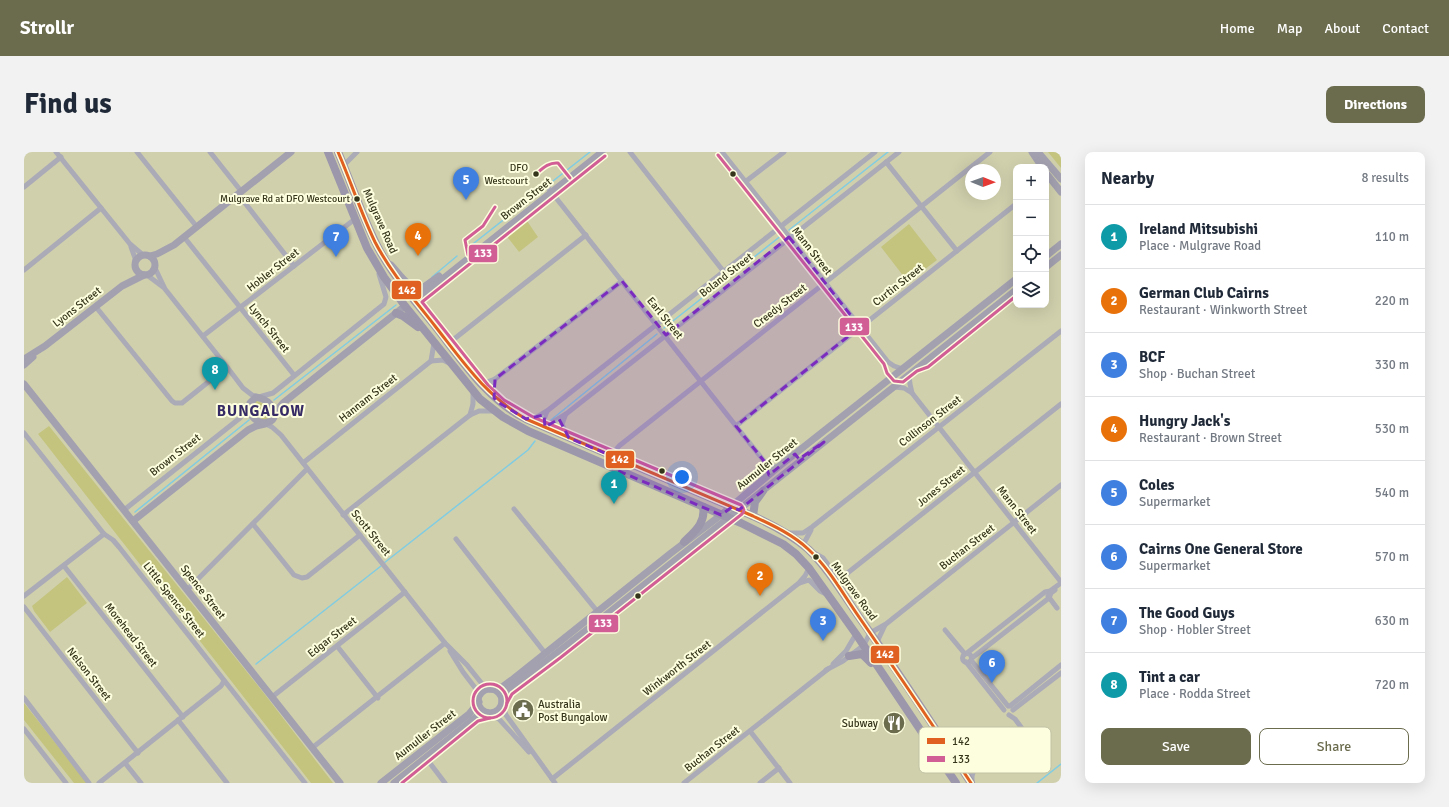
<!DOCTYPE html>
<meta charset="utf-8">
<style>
body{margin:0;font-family:Signika,sans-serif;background:#f2f2f3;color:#1f2937}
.controls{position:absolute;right:12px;top:12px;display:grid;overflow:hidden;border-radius:8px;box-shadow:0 4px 16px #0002}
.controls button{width:36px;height:36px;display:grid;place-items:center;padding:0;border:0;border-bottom:1px solid #e0e1e3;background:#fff;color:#1f2937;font:20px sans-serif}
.compass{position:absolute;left:941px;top:12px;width:36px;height:36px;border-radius:50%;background:#fff;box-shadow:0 4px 16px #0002;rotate:91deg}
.you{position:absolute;left:658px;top:325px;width:14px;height:14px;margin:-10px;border:3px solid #fff;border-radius:50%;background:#1a73e8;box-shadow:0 0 0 6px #1a73e833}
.badge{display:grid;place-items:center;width:26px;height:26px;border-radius:50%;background:#6b6b4e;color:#fff;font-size:13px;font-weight:700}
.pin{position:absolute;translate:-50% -33px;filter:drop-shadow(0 1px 2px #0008)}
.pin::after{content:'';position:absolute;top:21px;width:14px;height:12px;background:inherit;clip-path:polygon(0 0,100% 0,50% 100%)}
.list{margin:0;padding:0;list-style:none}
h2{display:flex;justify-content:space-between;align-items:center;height:52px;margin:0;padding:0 16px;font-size:17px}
h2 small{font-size:13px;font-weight:400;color:#747a83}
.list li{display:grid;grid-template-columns:26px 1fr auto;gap:12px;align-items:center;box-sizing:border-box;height:64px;padding:0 16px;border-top:1px solid #e0e1e3}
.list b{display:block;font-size:15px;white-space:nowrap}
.list p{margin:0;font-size:13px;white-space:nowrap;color:#747a83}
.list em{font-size:13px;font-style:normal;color:#747a83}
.actions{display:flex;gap:8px;padding:12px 16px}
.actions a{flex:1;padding:9px 0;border:1px solid #6b6b4e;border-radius:8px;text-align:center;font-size:14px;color:#6b6b4e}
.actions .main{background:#6b6b4e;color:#fff}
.icon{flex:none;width:22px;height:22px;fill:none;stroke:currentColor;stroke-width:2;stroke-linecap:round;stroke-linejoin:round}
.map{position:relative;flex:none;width:1037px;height:631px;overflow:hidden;border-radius:8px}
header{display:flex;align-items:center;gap:24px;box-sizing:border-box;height:56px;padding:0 20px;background:#6b6b4e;color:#fff}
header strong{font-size:19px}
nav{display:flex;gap:22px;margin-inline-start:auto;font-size:14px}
.intro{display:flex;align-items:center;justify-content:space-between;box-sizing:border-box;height:96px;padding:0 24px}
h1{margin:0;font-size:28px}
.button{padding:10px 18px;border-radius:8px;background:#6b6b4e;color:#fff;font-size:14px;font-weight:700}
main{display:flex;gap:24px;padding:0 24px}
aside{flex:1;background:#fff;border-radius:8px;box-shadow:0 4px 16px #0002}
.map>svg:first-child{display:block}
</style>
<header>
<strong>Strollr</strong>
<nav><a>Home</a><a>Map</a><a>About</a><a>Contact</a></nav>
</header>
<div class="intro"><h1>Find us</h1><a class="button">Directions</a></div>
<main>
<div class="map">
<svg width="1037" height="631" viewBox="0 0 1037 631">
<rect width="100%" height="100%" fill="#d0d0ad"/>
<g fill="#c4c47f">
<path d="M1024 0H1037V16Z"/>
<path d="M501 66 514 85 495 100 481 82Z"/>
<path d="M885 72 913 108 884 130 857 95Z"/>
<path d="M232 249C241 250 247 257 245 266L241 268C233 265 229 261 229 252Z"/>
<path d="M25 274 239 540 309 631H287L14 282Z"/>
<path d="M43 425 63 451 26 480 10 459 8 454Z"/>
<path d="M0 551 63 631H50L0 568Z"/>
</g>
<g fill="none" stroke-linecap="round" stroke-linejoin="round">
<g stroke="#80cce2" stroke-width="1.5">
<path d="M765 78 864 0"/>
<path d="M445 95 566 0"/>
<path d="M408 125 433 104"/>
<path d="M640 176 758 83"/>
<path d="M250 248 372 153"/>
<path d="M527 268 633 182"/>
<path d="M111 360 225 268"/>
<path d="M360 411 504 298 511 289"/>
<path d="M232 512 357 414"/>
<path d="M1013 631 1037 612"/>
</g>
<g stroke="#abaab7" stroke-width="5">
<path d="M32 0 106 92 119 103"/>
<path d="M113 0 173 75"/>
<path d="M186 0 217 39"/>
<path d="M606 0 700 120"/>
<path d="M698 0 864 210 870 214 879 217"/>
<path d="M862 10 933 99"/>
<path d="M320 13 333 0"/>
<path d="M721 30 760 0"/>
<path d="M0 35 37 5"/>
<path d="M525 37 712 274 740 309 753 316"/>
<path d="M214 42 270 114"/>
<path d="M160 85 270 223"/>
<path d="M107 95 111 106V111"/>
<path d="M131 116 141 137 203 215 219 236 228 243 234 245"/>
<path d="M0 118 77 56"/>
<path d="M123 123 139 135"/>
<path d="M72 155 148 249 151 251H158L203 215"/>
<path d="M179 184 331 67"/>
<path d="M425 191 562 83"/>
<path d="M407 209 419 208 425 211"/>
<path d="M885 223 886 232 888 241 1037 430"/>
<path d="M456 228 463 230 471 227 598 129"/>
<path d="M870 235 880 236 888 241"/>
<path d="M470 244 469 234 471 227"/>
<path d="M235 245 249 241 360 152 362 145 355 122"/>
<path d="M523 259 520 267 521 275 542 262 875 0"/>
<path d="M446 263 449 252V239"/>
<path d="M541 264 538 272 543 284"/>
<path d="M505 267 513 265 523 259 851 0"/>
<path d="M242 272 248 275 257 283 421 491 443 513 459 533 466 537"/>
<path d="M712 274 992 52"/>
<path d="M0 281 80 382 89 388 95 395 281 631"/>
<path d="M279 311 407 209 410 191"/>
<path d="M583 314 590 300 595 294 966 0"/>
<path d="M490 357 573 459"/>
<path d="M100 358 216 266 225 255"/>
<path d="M319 363 446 263 455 259H470"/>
<path d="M229 372 270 423 278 426 283 425 336 383"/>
<path d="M765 381H779L788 375 1037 179"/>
<path d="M432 387 521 501"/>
<path d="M779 393 787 378"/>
<path d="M792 402 799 406 812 423H821"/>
<path d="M40 414 159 565"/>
<path d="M776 431 785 428 796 439 802 442"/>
<path d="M815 436 817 429 821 423 1037 252"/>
<path d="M163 438 283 317"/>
<path d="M0 444 80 382"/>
<path d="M1024 444 1033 456"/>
<path d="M0 455 114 601"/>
<path d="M921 478 941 502"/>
<path d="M853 490 861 473"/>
<path d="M313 494 354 546"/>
<path d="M426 499 439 520 452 537 455 547"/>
<path d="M943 501 1021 440 1026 439 1037 431"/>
<circle cx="943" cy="506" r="4.5"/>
<path d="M948 506 1025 446 1027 441 1031 438"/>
<path d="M947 508 984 554"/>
<path d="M942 510 980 558"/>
<path d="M809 512 822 499 832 482"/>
<path d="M802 518 819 509 840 493 846 481 862 472 1037 333"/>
<path d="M248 545 381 440"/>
<path d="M0 546 65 631"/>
<path d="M478 552 482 563 531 631"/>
<path d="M986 554 1037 513"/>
<path d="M989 558 1037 521"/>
<path d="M465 561 475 567 505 600"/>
<path d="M985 563 991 567 1014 598V600L1010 605"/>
<path d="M154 568 203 631"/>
<path d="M0 577 42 631"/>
<path d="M726 579 766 631"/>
<path d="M288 596 421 491"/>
<path d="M402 606 421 631"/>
<path d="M933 607 944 616 950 617"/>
<path d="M101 611 117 631"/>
<path d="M528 627 775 431 781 424 785 416"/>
<path d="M75 631 197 534 200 529"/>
<path d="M660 631 804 517"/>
<path d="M736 631 755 616"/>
<path d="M948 631V624L950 617 1000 578"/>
</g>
<g stroke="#a3a0b0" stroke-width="7">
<path d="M1008 0 1018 15"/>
<path d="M1014 0 1037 27"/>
<path d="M1022 21 1037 40"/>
<circle cx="121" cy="113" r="10"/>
<path d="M126 104 133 102 150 93 267 0"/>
<path d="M1022 104 1037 92"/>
<path d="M367 113C375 121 384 137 397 136"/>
<path d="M1022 115 1037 103"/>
<path d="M387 144 415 124"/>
<path d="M391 149 578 0"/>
<path d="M0 207 21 194 98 134 120 123"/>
<path d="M0 213 9 205"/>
<path d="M0 232 316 631"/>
<path d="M232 245C237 246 242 248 246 252 264 276 221 278 226 251Z"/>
<path d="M250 262 259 251 381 154"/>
<path d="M109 369 224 278 232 274 241 272"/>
<path d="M467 537 478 535 489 527 647 401 697 363 753 316 992 127"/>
<circle cx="466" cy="549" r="12"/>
<path d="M478 549 480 544 485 538 582 463 992 138"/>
<path d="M357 631 445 562 455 550"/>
<path d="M370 631 452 565 464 561"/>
</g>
<g stroke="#9c97ab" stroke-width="8">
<path d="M304 0 343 96 360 125 381 154 456 247 479 265 504 279 717 371 759 392 772 402 785 416 832 482 932 631"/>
<path d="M314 0C328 32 340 71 357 101 372 127 392 151 411 174 438 208 462 247 502 267L729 364C749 373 768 383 784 397 804 416 819 442 835 465 874 519 910 575 947 631"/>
<path d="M372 161 379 164 394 175"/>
<path d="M729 364 731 350 739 339"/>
<path d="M660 390C670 380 682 371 679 355"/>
<path d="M825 504 838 502 847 511"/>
</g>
<g stroke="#fdfede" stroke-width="6">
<path id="bus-1" d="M314 0C327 30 337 61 351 90 367 121 390 147 411 174 440 211 461 243 502 267L729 364C748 373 768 382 784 397 805 416 819 442 835 465 873 520 910 575 947 631"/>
</g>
<g stroke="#fdfede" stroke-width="6">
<g id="bus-2">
<path d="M694 3 860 212 863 221 870 229 879 230 893 219 904 215 992 144"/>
<path d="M512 22C519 16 525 10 534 11L546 26"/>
<path d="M446 104 444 103 441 88 459 74 471 55"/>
<circle cx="466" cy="549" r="17"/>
<path d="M483 551 488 542 536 506 718 362C721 359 720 356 717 353L509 265 480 248 464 233 398 150 581 4"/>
<path d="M378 631 454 569 466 566"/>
</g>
</g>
<use href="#bus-1" stroke="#df6021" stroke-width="3"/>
<use href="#bus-2" stroke="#d25e96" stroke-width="3"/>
</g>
<path fill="#7b2cbf" fill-opacity="0.2" stroke="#7b2cbf" stroke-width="3" stroke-dasharray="8 5" stroke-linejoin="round" d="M765 85 836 175 712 274 740 309 745 323 771 302 775 307 800 290 715 358 708 355 697 363 583 314 588 304 545 286 535 267 521 275 520 263 502 267 477 252 470 246 471 227 598 129 642 183Z"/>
<defs>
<g id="civic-disc" transform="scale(1.15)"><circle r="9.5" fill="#6b6b4e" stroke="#fdfede"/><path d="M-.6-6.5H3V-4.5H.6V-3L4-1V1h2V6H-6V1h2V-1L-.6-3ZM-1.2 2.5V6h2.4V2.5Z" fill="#fff"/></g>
<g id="restaurant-disc" transform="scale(1.15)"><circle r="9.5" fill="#6b6b4e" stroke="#fdfede"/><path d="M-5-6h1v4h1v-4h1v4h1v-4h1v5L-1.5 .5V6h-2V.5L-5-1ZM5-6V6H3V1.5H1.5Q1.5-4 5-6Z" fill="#fff"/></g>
</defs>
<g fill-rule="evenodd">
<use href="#civic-disc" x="499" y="558"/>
<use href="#restaurant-disc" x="870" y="571"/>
</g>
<g fill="#35351b" stroke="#fdfede" stroke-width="1.5">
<circle cx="512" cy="22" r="3.5"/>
<circle cx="709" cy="22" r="3.5"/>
<circle cx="333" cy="47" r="3.5"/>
<circle cx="638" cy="319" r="3.5"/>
<circle cx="792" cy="405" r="3.5"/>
<circle cx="614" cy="444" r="3.5"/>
</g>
<g text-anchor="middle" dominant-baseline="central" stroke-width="4" stroke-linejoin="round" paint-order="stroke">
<g font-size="10" fill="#35351b" stroke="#fdfede" text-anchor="end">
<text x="504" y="16">DFO<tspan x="504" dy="13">Westcourt</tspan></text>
<text x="326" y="47">Mulgrave Rd at DFO Westcourt</text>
</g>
<g font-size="11" fill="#35351b" stroke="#fdfede">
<text transform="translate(502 47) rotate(-38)">Brown Street</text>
<text transform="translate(356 69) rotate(66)">Mulgrave Road</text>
<text transform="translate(788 99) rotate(52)">Mann Street</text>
<text transform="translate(249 118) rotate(-38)">Hobler Street</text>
<text transform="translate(702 123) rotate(-38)">Boland Street</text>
<text transform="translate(874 133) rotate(-38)">Curtin Street</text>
<text transform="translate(756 154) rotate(-38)">Creedy Street</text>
<text transform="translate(53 155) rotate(-38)">Lyons Street</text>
<text transform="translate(641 166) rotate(51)">Earl Street</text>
<text transform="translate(245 176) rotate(52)">Lynch Street</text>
<text transform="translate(344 246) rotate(-38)">Hannam Street</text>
<text transform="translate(906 269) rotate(-38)">Collinson Street</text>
<text transform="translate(151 303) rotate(-38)">Brown Street</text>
<text transform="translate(743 312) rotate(-39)">Aumuller Street</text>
<text transform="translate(917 334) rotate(-39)">Jones Street</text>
<text transform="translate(993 358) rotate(52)">Mann Street</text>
<text transform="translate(347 381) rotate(51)">Scott Street</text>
<text transform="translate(943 395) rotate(-38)">Buchan Street</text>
<text transform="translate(830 439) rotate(54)">Mulgrave Road</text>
<text transform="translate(179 440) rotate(52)">Spence Street</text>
<text transform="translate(150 448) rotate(52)">Little Spence Street</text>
<text transform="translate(107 483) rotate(52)">Morehead Street</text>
<text transform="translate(308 485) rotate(-38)">Edgar Street</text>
<text transform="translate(653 516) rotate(-38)">Winkworth Street</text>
<text transform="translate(65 522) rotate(52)">Nelson Street</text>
<text transform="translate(401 583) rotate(-38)">Aumuller Street</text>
<text transform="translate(688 597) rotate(-38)">Buchan Street</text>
</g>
<g font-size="11" fill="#35351b" stroke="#fdfede" text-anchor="start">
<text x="514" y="552">Australia<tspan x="514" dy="13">Post Bungalow</tspan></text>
<text x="854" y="571" text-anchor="end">Subway</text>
</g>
<g font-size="15" font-weight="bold" letter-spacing="1" fill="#372b66" stroke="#fdfede">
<text x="237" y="259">BUNGALOW</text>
</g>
</g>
<rect x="895" y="575" width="132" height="46" rx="6" fill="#fdfede" stroke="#c1c2a4" stroke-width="1"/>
<rect x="903" y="586" width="18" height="6" fill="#df6021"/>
<rect x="903" y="604" width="18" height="6" fill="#d25e96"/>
<g font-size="11" fill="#35351b">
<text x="928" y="593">142</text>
<text x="928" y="611">133</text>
</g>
<g stroke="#fdfede" stroke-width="1.5">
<rect x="444" y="92" width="30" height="19" rx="4" fill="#d25e96"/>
<rect x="367" y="128" width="31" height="20" rx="4" fill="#df6021"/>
<rect x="815" y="165" width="31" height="19" rx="4" fill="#d25e96"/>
<rect x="581" y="298" width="30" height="19" rx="4" fill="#df6021"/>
<rect x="564" y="462" width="31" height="19" rx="4" fill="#d25e96"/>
<rect x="846" y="493" width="30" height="19" rx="4" fill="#df6021"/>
</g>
<g font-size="11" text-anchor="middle" font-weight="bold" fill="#fff">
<text x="459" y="105">133</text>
<text x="383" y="142">142</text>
<text x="830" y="179">133</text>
<text x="596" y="311">142</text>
<text x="579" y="475">133</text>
<text x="861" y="506">142</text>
</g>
</svg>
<div class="controls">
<button>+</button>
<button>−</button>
<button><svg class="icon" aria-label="locate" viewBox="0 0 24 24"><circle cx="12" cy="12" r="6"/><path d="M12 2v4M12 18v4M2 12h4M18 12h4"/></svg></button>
<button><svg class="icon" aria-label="layers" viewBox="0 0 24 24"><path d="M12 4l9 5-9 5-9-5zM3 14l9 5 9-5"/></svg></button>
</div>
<svg class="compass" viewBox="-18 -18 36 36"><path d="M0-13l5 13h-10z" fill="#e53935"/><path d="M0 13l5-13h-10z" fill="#747a83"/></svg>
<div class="you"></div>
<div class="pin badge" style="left:590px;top:352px;background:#0f9aa8">1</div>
<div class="pin badge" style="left:736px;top:444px;background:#e8710a">2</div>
<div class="pin badge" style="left:799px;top:489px;background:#3f7fe0">3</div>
<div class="pin badge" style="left:394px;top:104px;background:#e8710a">4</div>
<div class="pin badge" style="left:442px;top:48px;background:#3f7fe0">5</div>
<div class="pin badge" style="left:968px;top:531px;background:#3f7fe0">6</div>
<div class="pin badge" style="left:312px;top:105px;background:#3f7fe0">7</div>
<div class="pin badge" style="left:191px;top:238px;background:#0f9aa8">8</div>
</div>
<aside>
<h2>Nearby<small>8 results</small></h2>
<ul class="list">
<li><span class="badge" style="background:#0f9aa8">1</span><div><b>Ireland Mitsubishi</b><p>Place · Mulgrave Road</p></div><em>110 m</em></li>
<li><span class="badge" style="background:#e8710a">2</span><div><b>German Club Cairns</b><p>Restaurant · Winkworth Street</p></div><em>220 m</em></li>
<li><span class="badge" style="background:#3f7fe0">3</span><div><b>BCF</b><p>Shop · Buchan Street</p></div><em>330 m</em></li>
<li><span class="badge" style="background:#e8710a">4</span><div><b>Hungry Jack's</b><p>Restaurant · Brown Street</p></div><em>530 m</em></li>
<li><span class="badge" style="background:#3f7fe0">5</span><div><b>Coles</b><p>Supermarket</p></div><em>540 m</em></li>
<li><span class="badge" style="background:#3f7fe0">6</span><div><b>Cairns One General Store</b><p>Supermarket</p></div><em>570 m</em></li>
<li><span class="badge" style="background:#3f7fe0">7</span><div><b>The Good Guys</b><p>Shop · Hobler Street</p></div><em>630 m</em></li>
<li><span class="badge" style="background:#0f9aa8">8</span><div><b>Tint a car</b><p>Place · Rodda Street</p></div><em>720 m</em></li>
</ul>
<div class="actions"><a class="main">Save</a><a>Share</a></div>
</aside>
</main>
